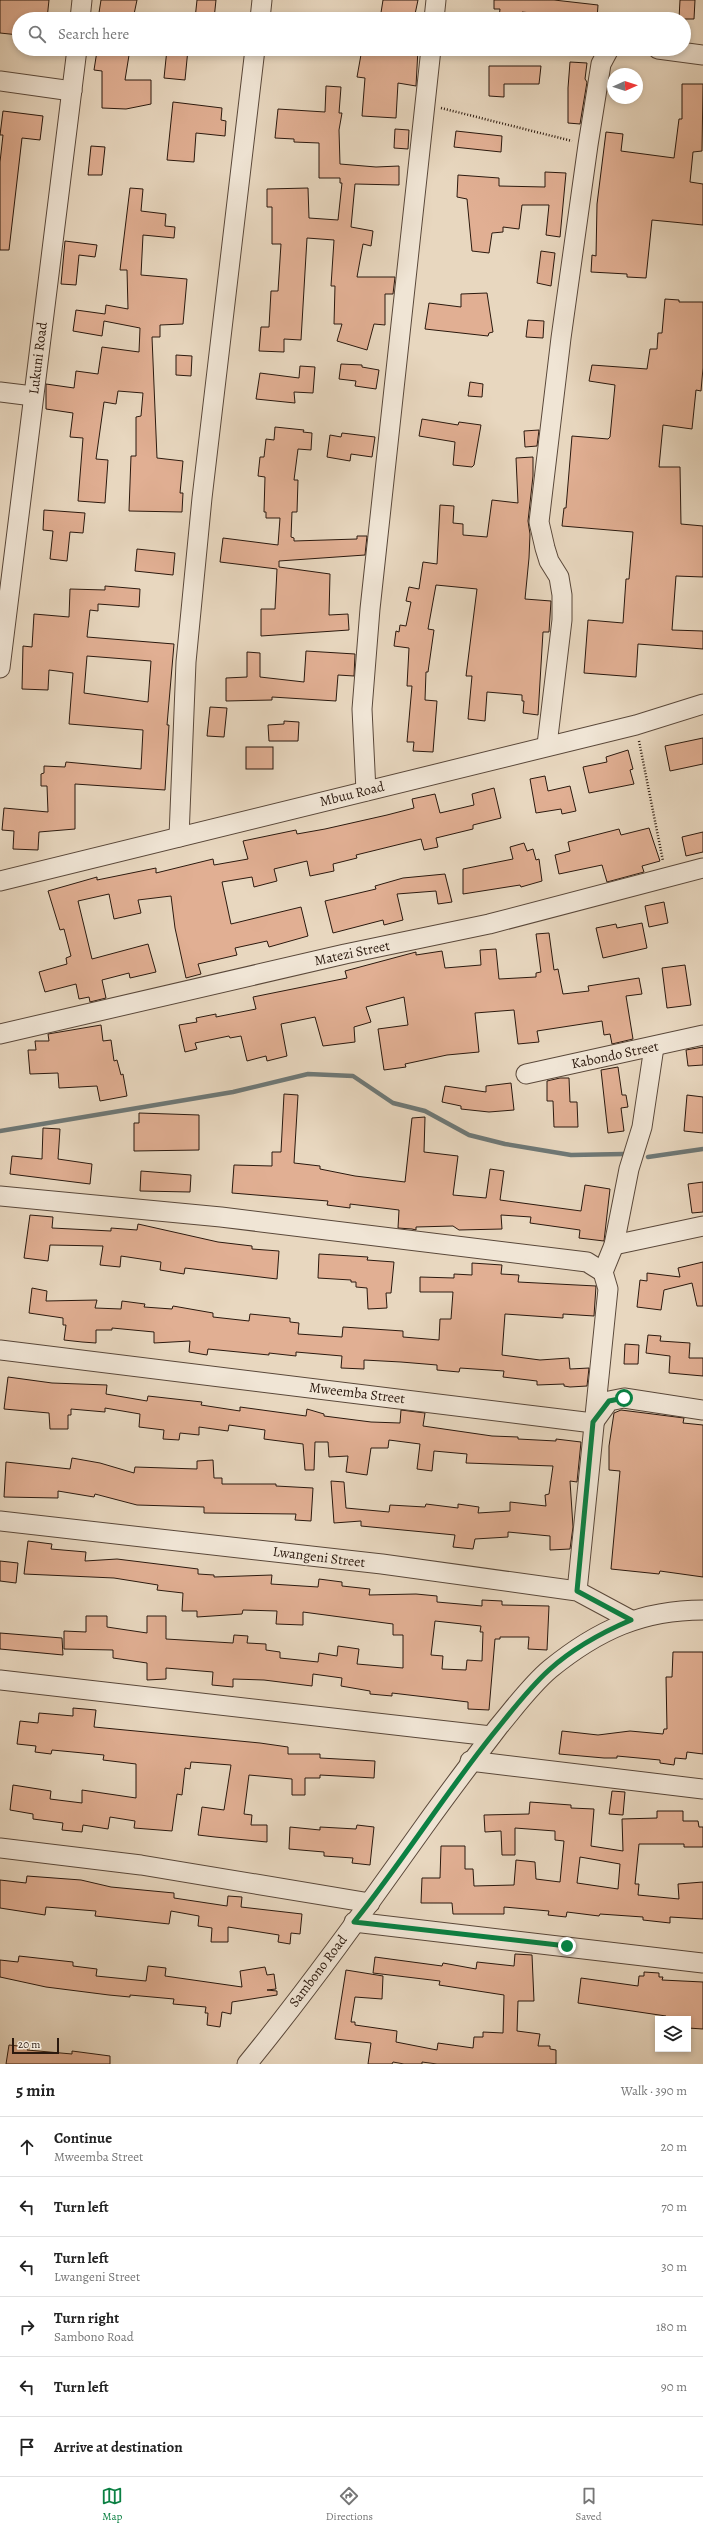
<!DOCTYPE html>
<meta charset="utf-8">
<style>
body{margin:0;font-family:Alegreya,serif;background:#f6f6f6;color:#222}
.controls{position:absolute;right:12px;bottom:12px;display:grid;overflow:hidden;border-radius:0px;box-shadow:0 2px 6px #0003}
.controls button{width:36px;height:36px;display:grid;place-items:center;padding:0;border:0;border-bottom:1px solid #e0e0e0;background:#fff;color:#222;font:20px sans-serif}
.compass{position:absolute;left:607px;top:68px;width:36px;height:36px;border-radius:50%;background:#fff;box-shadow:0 2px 6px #0003;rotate:87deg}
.scale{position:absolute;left:12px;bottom:10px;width:47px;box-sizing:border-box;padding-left:4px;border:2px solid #2b190e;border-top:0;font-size:11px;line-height:14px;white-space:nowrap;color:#2b190e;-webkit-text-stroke:3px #f0e5d5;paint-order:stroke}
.stop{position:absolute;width:12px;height:12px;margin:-9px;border:3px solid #0b8043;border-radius:50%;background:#fff}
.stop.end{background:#0b8043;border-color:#fff;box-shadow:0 1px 4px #0008}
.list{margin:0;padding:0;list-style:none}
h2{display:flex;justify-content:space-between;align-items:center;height:52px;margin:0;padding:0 16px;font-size:17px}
h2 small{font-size:13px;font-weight:400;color:#767676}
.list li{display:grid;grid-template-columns:26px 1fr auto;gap:12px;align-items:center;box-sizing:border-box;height:60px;padding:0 16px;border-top:1px solid #e0e0e0}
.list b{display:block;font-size:15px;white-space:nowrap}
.list p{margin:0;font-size:13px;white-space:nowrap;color:#767676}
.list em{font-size:13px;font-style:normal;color:#767676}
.icon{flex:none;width:22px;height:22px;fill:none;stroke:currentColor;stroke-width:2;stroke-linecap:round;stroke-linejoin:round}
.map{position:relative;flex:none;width:703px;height:2064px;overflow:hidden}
.search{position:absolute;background:#fff;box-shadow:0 2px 6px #0003;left:12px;right:12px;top:12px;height:44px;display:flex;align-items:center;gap:10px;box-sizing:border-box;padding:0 14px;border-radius:22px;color:#767676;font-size:15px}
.sheet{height:412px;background:#fff}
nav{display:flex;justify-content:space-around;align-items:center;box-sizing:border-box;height:56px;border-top:1px solid #e0e0e0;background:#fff;font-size:11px;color:#767676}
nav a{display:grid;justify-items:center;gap:2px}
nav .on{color:#0b8043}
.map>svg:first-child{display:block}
</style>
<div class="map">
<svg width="703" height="2064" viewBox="0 0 703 2064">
<rect width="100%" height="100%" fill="#e8d7bf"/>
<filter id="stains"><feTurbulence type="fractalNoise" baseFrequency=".005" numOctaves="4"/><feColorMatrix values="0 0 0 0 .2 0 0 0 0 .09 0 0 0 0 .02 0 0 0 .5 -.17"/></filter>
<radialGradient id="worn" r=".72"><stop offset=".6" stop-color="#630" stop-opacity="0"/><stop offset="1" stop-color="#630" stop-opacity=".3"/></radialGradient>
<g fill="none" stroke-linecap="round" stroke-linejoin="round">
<g stroke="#6e7876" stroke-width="4.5">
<path d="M0 1131 233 1092 308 1074 353 1076 393 1103 425 1111 469 1135 505 1144 571 1155 624 1154"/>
<path d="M648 1157 703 1149"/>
</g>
</g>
<g fill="#e1af93" stroke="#2b190e" fill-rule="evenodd">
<path d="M0 0H49L47 19H19V35L0 33Z"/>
<path d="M101 0H137L133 19H98Z"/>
<path d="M197 0H216L214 19H195Z"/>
<path d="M383 0H418L414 19H380Z"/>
<path d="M494 0H554L598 5 597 19H560V16L522 12V19L499 18 500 9H494Z"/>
<path d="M680 0H695L694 19H679Z"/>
<path d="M103 49H130L125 80H151V104L126 109 102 108V71L94 70 97 51 103 52Z"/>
<path d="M167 49H188L185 80 164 78Z"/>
<path d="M362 49H418L416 86 398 83 396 118 362 116 365 78 357 77Z"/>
<path d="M570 62 587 63 585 79 587 82 580 124 568 123V88Z"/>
<path d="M489 66H541L539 84H504V97L489 96Z"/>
<path d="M682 84H703L702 151 693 152 690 182 703 184V225L652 220 646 278 627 277V274L591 272 592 255 596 256 597 204 606 132 623 134 621 151 674 158 679 119H682Z"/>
<path d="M326 86 341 87 339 113H342L339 130 340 164 376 167 399 166V185L355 184 351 227 373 231 371 246 363 244 357 277H395L393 294H385V325L374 324 367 350 337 341 342 324H334L335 286H331L334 240 307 238 301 340 284 339V352L259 351 261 327H269L271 291H278L281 244H272V207H267V189L308 188 309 218 338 220 342 183H340V178H319V143L294 142V139L275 138 278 109 325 112Z"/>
<path d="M173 102 222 108 221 120 226 121 225 136 196 133 194 162 167 160Z"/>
<path d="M3 111 43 116 40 140 22 138 9 250H0V162L3 135H0Z"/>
<path d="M395 129 409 130 408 149 394 148Z"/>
<path d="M456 131 502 136 501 152 454 147Z"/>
<path d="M91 146 105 147 102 175H88Z"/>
<path d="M545 172 566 173 560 237 546 235 549 205H522L519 229 503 227V232L492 233 489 253 472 251 467 199 457 197 458 175 499 178V186L545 187Z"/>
<path d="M130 188 143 189 141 211 166 214 165 226 175 227 174 238 143 235 141 275 187 279 183 324 160 325V337H152L157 458 183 461 180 493H183L182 512 129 511 131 456H136V417L141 416 143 393 118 391 116 404 104 402 96 459 108 460 105 503 78 501 83 438 70 437 73 413 46 409V384L74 388 76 371 98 374 102 347 139 352 140 328 104 321 102 336 73 331 76 310 105 314 106 305 128 309 127 270H120Z"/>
<path d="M65 241 97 245 95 257 79 255 76 285 61 284Z"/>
<path d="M541 251 555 253 551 286 537 283Z"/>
<path d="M487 293 493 332 489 333 488 336 425 329 429 303 461 307V294Z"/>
<path d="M665 299 679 300V302H703V368L701 391 696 390 692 429 663 425 659 467H680L681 524 703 526V577L676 576 672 630 703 631V649L638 644 636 677 584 673 588 620 623 623 626 579H629L633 532 562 526 564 508H566L572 436 608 439 610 437 615 385 589 381 592 365 647 369 650 349H657L658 333H662Z"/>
<path d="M528 320 544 321 543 338 526 337Z"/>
<path d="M176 355 192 356 191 376 176 375Z"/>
<path d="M341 364 362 365V367L379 370 376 389 355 386 356 381 339 379Z"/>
<path d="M300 366 315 367 313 393 294 392 295 403 256 399 260 373 299 378Z"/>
<path d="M470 382 483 384 482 397 468 396Z"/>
<path d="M422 419 458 425 459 422 481 425 474 465 472 467 453 465 455 442 419 436Z"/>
<path d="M275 427 304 430 303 432 312 433 311 450 298 449 294 480H298L297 512H292L291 537 294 538V541L357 539V536H367L365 555 279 561V567L330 574 329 615 348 614 349 630 261 636V609H275L277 569 220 562 223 538 278 545 280 518H266V512H264L265 477 258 476 260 457H264L266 439 274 440Z"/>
<path d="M539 430 537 446 525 447 524 431Z"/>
<path d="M342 433 375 437 372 457 351 454 350 461 327 457 330 435 341 437Z"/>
<path d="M533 457V476L528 521 530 534 529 558 525 599 551 601 549 632H543L538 715 523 713 524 701H522V695L487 692 485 721 468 719 472 676H466L477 589 436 585 428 629 434 630 428 672H426L425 700 437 701 433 752 413 751 414 742H407L412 686H407L409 648 394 646 396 631 399 632 400 625 406 626 411 602 406 601 409 587 419 589 423 562 437 564 440 505 454 506 453 523 463 524V535L487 537 492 500 518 503 516 458Z"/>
<path d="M44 510 85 513 83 533 70 532 67 561 50 559 53 531 43 530Z"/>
<path d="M137 549 175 553 173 575 135 571Z"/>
<path d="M105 586 140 589 139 607 98 604V611L90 610 87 637 174 644 167 725H169L165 790 75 784V829L39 832 38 850 13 849 14 831 2 830 4 808 48 812 47 786H41V774L44 773V766L65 767 66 762 141 769 143 730 69 724 73 673 49 670 48 690 22 689 23 646 32 647 34 614 69 617 70 589 105 590ZM87 656 151 661 148 702 84 693Z"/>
<path d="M306 651 355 654 354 676 338 675 336 701 272 697V700L226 701V678L247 677V652L260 653V677L304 682Z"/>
<path d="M210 707 227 708 224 737 207 736Z"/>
<path d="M284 721 299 722 298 741H269L268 725 284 724Z"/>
<path d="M703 738V764L670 771 665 746Z"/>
<rect x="246" y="747" width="27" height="22"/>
<path d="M628 750 633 769 630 770 634 784 589 793 583 767 607 762 606 757Z"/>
<path d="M545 776 548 791 570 786 576 811 562 814 561 809 536 813 530 779Z"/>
<path d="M494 788 501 818 473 825V829L436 838 438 847 424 850 421 839 356 855 357 858 333 864 334 871 310 876 307 861 274 869 277 881 254 887 252 877 222 882 231 924 301 907 308 936 269 947 267 941 235 948 237 955 198 964 201 974 186 978 175 928 171 896 138 900 141 913 114 919 109 894 78 901 92 959 148 944 156 972 130 978 129 973 102 980 106 998 90 1002 89 997 79 999 76 984 45 992 39 972 67 964 66 958 71 956 64 929 60 930 48 891 97 877V880L156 868V873L213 859 214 865 248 859 243 841 296 830 297 834 325 829 387 815 414 808 412 799 435 794 440 813 474 805 472 794Z"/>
<path d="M649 828 660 861 642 866 644 872 607 882 602 865 559 874 555 855 570 851 568 842 619 829 621 835Z"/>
<path d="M703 832V852L686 856 682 837Z"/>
<path d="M524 843 527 851 533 849 536 860 539 859 542 881 521 887 520 885 463 894V869L513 859 510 847Z"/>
<path d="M445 874 452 902 438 904 436 891 397 894 403 920 384 925 383 920 333 933 325 901 376 889 375 886 403 878Z"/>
<path d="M664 902 668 923 649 927 645 906Z"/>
<path d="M642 923 647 948 603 958 596 928 616 924 617 928Z"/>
<path d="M549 933 554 970 558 969 563 994 589 991 588 986 639 978 642 994 626 996 633 1039 612 1044 610 1034 604 1035 602 1021 537 1031 539 1042 518 1044 514 1010 475 1013 479 1052 447 1055 405 1064 406 1067 384 1070 378 1029 408 1025 404 997 366 1007 371 1022 354 1027 355 1042 323 1046 315 1017 281 1024 287 1056 267 1061 266 1056 247 1061 241 1036 230 1038 229 1036 195 1043 197 1049 185 1052 179 1025 197 1022 196 1018 216 1014V1017L256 1009 253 997 347 978 345 971 416 952V955L442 951 445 968 481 965 480 950 496 949 499 979 536 977V973L541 972 536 934Z"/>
<path d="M685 965 691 1005 667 1008 662 968Z"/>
<path d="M101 1025 103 1041 111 1040 114 1061 117 1060 121 1075 123 1074 127 1096 100 1101 97 1086 59 1088 58 1073 30 1074 28 1050H36L35 1041H49L48 1034Z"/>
<path d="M703 1047V1065L688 1066 686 1050Z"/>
<path d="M618 1067 622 1095H626L628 1107 621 1108 624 1131 608 1133 601 1070Z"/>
<path d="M560 1078H569L570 1102H577L578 1127H554L553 1101H547V1081Z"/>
<path d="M511 1083 514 1110 489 1112 461 1109V1106L442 1102 445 1086 486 1092V1086Z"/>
<path d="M284 1094 298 1095 294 1163 320 1166V1169L355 1176 405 1182 412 1118 425 1117 424 1152 458 1156 453 1195 486 1198 490 1169 504 1171 500 1200 581 1211 585 1185 610 1189 604 1241 579 1238 580 1230 530 1223 531 1217 501 1215 502 1229 459 1230 453 1226 416 1227V1230L412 1229 398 1228 399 1210 350 1204V1208L327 1205 328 1201 232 1193 234 1165 272 1166V1152H281Z"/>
<path d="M687 1095 703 1097V1133L684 1131Z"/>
<path d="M139 1113 199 1115V1150L134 1151V1123H139Z"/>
<path d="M43 1128 60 1129 58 1159 92 1164 90 1184 10 1174 12 1156 42 1159Z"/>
<path d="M141 1171 191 1175 190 1192 140 1191Z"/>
<path d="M703 1182V1212L692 1213 688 1184Z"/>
<path d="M30 1215 53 1217 52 1228 111 1231V1228L137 1230 138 1224 218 1242 252 1246V1249L279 1251 277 1279 185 1268 184 1274 160 1270 161 1262 121 1256 120 1267 100 1265 103 1246 50 1245 48 1261 24 1258Z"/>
<path d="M319 1254 368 1257 367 1260 394 1262 391 1293H386L387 1308 368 1309 367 1288 356 1287V1282H351V1280L318 1278Z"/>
<path d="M703 1262V1306H697L692 1283 664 1290 661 1310 637 1307 640 1280 647 1281V1273L680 1277 678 1268Z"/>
<path d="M472 1263 502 1265 501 1274 519 1275 518 1282 596 1286 594 1316 563 1314V1318L505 1314 502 1355 540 1360 569 1358 570 1369 589 1368 587 1386 570 1387 564 1386V1384L537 1385V1381L503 1377 504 1371 460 1368 459 1372 437 1370V1365L401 1362 364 1360V1369L341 1368 342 1356 296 1352V1356L269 1353V1355L208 1349 207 1355 189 1352 190 1341 154 1343V1332L112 1328V1330H96V1343L82 1342 64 1340 66 1325H63V1318L29 1313 32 1288 47 1291 46 1301 97 1300 95 1308 121 1309 122 1301 145 1304 144 1307 172 1309 173 1306 213 1313V1317L249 1321 250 1314 290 1318V1322L299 1323 298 1334 342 1337 343 1327 403 1331V1337L439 1340 440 1319H451L453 1292H420V1277L454 1278V1274L472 1275Z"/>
<path d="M648 1335 661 1336 660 1341 690 1343 689 1358H703V1376L669 1373 670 1356 646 1353Z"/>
<path d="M625 1344 639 1345 638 1364H624Z"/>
<path d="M8 1377 52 1383 107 1385 106 1394 147 1401 148 1396 202 1402 201 1405 240 1411V1407L306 1416 307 1409 324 1414V1416L371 1422 400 1423 401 1410 425 1413 423 1426 492 1436 518 1437V1439L556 1441V1439L581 1442 577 1482 570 1481 573 1527 570 1549 550 1550V1536L508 1532V1537L475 1539 473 1549 453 1547 455 1535 361 1526V1521L334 1523 331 1481 344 1482 346 1508 389 1512 390 1505 425 1507 426 1504 458 1508V1504L479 1507 478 1513 510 1511V1502L546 1506 545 1495 549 1494 553 1466 466 1463 467 1454 434 1451 432 1471 417 1469 420 1444 389 1440 388 1448H371L367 1475 346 1472 348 1456 329 1457 328 1442H315L314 1470H305L303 1444 264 1439 265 1430 229 1425 228 1431 199 1427V1435L180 1433 179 1440 163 1439 164 1430 139 1427 140 1414 105 1408V1412L71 1409V1415H68V1429H50L49 1413 4 1409Z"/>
<path d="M621 1410 684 1418 683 1423 703 1425V1577L660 1571 659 1574 611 1569 620 1471 609 1470V1446L614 1413Z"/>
<path d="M72 1458 100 1463 134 1473 135 1467 197 1469V1461L213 1460 214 1478H222V1484H276V1486L313 1488 311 1521 295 1520 296 1514 204 1513V1507L137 1505 95 1494 94 1497 58 1491V1498L4 1497 6 1462 70 1469Z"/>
<path d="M28 1541 52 1544 51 1549 86 1552 85 1561 117 1559 198 1569V1574L214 1575V1577L272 1575 271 1584 318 1587 319 1579 342 1582V1586L370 1589 369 1595 416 1594 437 1596V1602L482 1606V1600L502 1601V1605L549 1606 547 1650 528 1649 529 1637H500V1639H495L489 1710 468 1709V1702L392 1693V1696L370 1694V1691L341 1686 342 1678 313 1674 312 1686 264 1680 233 1679V1687L212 1685 213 1672 166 1668V1679L147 1680V1663L113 1658V1650L64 1649V1631L86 1632V1616H107V1627L147 1633V1616H166V1639L233 1643 234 1635 248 1636 247 1643 266 1644V1650L280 1652V1658L318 1662 319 1653 337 1656 338 1646 359 1649 357 1664 403 1668V1635H393V1624L303 1612V1625L276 1624 277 1611 243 1610 242 1614 197 1617V1611H182L183 1593 157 1590 158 1585 114 1578 24 1574ZM435 1621 481 1626 480 1632H483L482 1661 467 1660 466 1670 442 1669 443 1656 431 1655Z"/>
<path d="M0 1561 18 1563 16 1583 0 1581Z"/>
<path d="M0 1633 62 1638 63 1655 0 1649Z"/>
<path d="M673 1652H703V1754L687 1752 686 1759 675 1758 674 1765 660 1763V1760L617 1756V1758H604L559 1754 562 1731 598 1735 630 1731 663 1734 664 1729H667L666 1677H672Z"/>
<path d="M73 1708 96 1710 94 1727 260 1743 288 1747V1754H320V1758L375 1761 374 1778 320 1775V1778H305V1795H292V1779L249 1775 244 1814 252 1815 251 1825H267V1842L215 1837 198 1835 202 1807 224 1810 231 1765 191 1762 190 1769 185 1768 182 1795 177 1794 172 1831 134 1828 135 1821 110 1817 108 1829 83 1825 82 1832 62 1830 63 1823 33 1819V1814L10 1810 13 1785 51 1791 50 1799 82 1803V1790L136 1798V1764L103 1760 104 1755 52 1750 51 1754 35 1752 36 1746 17 1744 20 1721 38 1723 39 1713 73 1716Z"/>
<path d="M612 1791 625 1792 623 1815 609 1814Z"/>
<path d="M530 1802 571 1805V1808L594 1809 591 1846 623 1851 622 1819 657 1818V1811H683V1821H698L699 1827H703V1847H684V1844H639L635 1884H639L638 1895 679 1899 678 1884 703 1882V1919L670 1917V1923L643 1920V1917L600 1914 599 1916 567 1912 566 1917 548 1915 549 1911 504 1907V1914H453L452 1903H421L422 1878H440L441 1846H465V1869H473L474 1886 514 1885 516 1860 535 1862 536 1879 560 1882 564 1841 555 1840V1831L515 1828V1855H502L501 1831 485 1832 484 1815 529 1814ZM580 1857 620 1864 618 1889 577 1883Z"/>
<path d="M357 1825 374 1827 370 1865 352 1863 353 1858 324 1856V1852L289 1849 290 1827 320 1830V1827L356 1829Z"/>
<path d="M27 1876 81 1880 111 1887 174 1893V1898L227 1906 228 1896 242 1897 241 1907 302 1914 300 1934 291 1933 290 1944 278 1942 279 1935 228 1927V1942H211L212 1928 198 1926 199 1916 171 1911 169 1924 95 1916 96 1911 46 1907 45 1915 0 1908V1880L26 1883Z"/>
<path d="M515 1954 532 1955 534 2001H518L517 2031 540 2034 538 2046H550V2049L556 2050V2064H437L422 2062V2064H404L393 2062 392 2064H368L371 2043 335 2039 346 1970 383 1976 382 1999 355 1997 351 2022H355V2025L397 2031 396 2042 437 2050 438 2043 473 2048 474 2037H483V2032L503 2033 504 1995 439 1985 440 1981 373 1973 375 1957 442 1966 443 1963 476 1969 477 1962 514 1966Z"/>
<path d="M19 1956 73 1962V1966L97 1969 96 1976 146 1981 148 1966 166 1968 165 1976 242 1987 240 1971 265 1967 267 1975 274 1974 276 1989 267 1990 277 1991V1995L232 2002 231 2014 222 2012 220 2027 207 2025 208 2013H205L206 2007 173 2004 174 1999 130 1995V1997L109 1995 46 1987 0 1977V1960L18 1962Z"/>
<path d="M644 1972 659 1973V1977H663L662 1980 703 1982V2029L688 2028V2019H666V2016L578 2003 581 1978 638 1986 639 1976H644Z"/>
<path d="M9 2045 28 2047 27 2050 72 2054V2051L110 2056V2064H6Z"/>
</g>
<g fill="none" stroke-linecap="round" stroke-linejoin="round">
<g stroke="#5a483a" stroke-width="21">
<g id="minor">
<path d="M80 19 82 0"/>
<path d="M260 19 262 0"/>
<path d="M434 19 436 0"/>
<path d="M658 49 703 55"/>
<path d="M0 81 72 91"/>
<path d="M0 392 33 396"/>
<path d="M0 668 77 49"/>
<path d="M547 745 562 620V595L559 577 549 561 545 548 539 522 561 338 588 145 601 64 609 49"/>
<path d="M366 791 362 709 370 609 431 49"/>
<path d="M179 837 186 662 202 498 255 49"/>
<path d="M0 881 636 725 703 704"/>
<path d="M0 1034 345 954 489 924 703 868"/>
<path d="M526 1074 703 1035"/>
<path d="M0 1196 221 1217 587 1262 603 1272 608 1289 577 1591"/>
<path d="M614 1245 703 1226"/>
<path d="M603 1272 614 1245 629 1169 642 1127 654 1047"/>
<path d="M0 1350 593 1423 609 1401 624 1398 703 1410"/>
<path d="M0 1521 382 1564 577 1591 631 1620"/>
<path d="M0 1680 491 1736"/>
<path d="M470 1761 703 1789"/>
<path d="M0 1848 141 1865 370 1903"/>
<path d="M354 1922 703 1963"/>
<path d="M247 2064C309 1988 366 1908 423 1828 448 1793 473 1760 499 1726 515 1707 531 1685 550 1669 598 1630 642 1610 703 1610"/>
</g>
</g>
<g stroke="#2b190e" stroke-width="2.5" stroke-dasharray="1 2" stroke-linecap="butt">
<path d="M441 108 572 141"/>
<path d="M639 741 663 861"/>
</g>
<use href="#minor" stroke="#f0e5d5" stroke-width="19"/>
</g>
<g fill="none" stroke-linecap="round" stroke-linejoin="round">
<path stroke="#0b8043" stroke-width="5" d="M567 1946 354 1922C403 1861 444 1795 493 1734 511 1712 528 1689 549 1670 572 1649 603 1632 631 1620L577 1591 593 1422 609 1401 624 1398"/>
</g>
<g text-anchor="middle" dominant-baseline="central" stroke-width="4" stroke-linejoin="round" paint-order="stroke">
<g font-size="14" fill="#2b190e" stroke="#f0e5d5">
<text transform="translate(38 358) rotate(-83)">Lukuni Road</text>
<text transform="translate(352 794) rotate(-14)">Mbuu Road</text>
<text transform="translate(352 953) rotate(-12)">Matezi Street</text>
<text transform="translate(615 1055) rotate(-12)">Kabondo Street</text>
<text transform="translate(357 1393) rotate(7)">Mweemba Street</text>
<text transform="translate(319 1557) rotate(7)">Lwangeni Street</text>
<text transform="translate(318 1971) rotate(-53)">Sambono Road</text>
</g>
</g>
<rect width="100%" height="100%" filter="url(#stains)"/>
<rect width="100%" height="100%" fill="url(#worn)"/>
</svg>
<div class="controls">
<button><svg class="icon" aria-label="layers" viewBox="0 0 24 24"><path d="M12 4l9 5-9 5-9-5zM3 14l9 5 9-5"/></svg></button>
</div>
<svg class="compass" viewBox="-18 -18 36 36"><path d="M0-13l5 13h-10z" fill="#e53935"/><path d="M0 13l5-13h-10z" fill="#767676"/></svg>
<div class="scale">20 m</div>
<div class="stop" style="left:624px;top:1398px"></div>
<div class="stop end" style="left:567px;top:1946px"></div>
<div class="search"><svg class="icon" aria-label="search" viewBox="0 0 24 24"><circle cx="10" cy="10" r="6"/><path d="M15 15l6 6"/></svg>Search here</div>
</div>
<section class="sheet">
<h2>5 min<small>Walk · 390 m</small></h2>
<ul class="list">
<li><svg class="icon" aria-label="ahead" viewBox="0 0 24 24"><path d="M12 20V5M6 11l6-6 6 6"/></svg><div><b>Continue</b><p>Mweemba Street</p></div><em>20 m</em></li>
<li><svg class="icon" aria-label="left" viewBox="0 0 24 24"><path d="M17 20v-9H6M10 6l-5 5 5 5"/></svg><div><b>Turn left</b></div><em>70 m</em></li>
<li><svg class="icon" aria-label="left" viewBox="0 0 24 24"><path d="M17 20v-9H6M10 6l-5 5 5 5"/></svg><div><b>Turn left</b><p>Lwangeni Street</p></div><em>30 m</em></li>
<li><svg class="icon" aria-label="right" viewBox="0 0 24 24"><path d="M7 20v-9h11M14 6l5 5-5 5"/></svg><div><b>Turn right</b><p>Sambono Road</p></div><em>180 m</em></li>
<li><svg class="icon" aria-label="left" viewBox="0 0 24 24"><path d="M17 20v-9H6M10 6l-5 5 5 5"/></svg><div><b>Turn left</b></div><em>90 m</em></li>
<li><svg class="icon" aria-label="arrive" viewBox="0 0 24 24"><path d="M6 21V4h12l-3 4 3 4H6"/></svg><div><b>Arrive at destination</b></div></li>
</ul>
</section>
<nav>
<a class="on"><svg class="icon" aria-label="map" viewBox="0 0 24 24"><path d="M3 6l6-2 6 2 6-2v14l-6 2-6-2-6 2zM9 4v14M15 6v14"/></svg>Map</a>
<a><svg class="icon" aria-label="directions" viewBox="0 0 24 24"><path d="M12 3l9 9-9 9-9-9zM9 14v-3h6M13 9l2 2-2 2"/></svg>Directions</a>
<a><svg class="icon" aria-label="saved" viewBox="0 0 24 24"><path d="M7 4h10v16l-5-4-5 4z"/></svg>Saved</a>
</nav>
